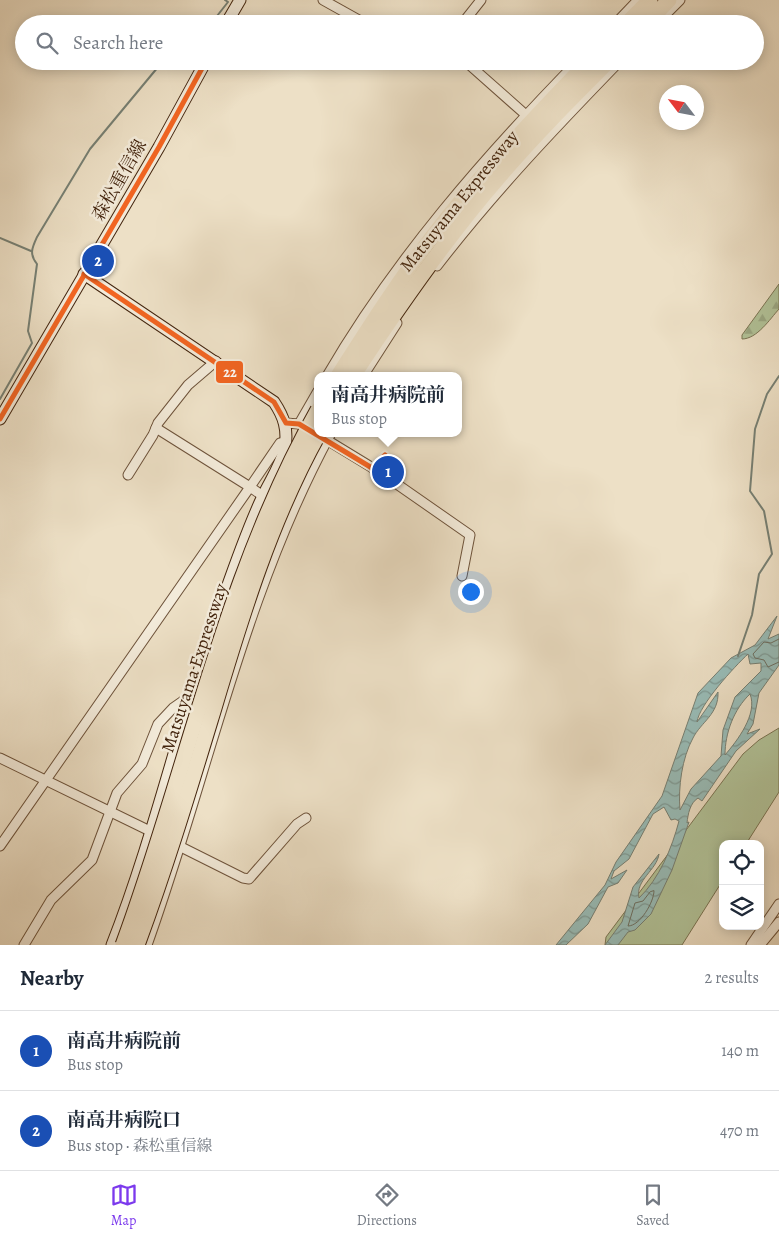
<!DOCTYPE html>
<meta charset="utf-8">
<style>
body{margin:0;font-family:Alegreya,"Noto Serif JP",serif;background:#f6f6f7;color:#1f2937}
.controls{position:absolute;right:15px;bottom:15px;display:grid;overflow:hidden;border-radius:10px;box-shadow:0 2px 12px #0003}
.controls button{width:45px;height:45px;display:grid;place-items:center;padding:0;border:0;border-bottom:1px solid #e0e1e3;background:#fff;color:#1f2937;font:25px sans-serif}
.compass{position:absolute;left:659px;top:85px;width:45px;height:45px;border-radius:50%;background:#fff;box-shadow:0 2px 12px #0003;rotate:302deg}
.you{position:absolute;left:470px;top:591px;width:18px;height:18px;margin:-12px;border:4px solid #fff;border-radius:50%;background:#1a73e8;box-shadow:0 0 0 8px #1a73e833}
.badge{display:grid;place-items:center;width:32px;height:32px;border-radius:50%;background:#7c3aed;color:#fff;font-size:16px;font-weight:700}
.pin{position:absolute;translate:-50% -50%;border:2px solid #fff;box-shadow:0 1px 5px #0006}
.popup{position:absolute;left:314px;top:372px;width:148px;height:65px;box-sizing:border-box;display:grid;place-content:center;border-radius:10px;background:#fff;filter:drop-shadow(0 1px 4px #0005);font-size:16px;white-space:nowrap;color:#747a83}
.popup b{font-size:19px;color:#1f2937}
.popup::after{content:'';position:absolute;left:50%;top:100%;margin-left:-10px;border:10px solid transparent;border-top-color:#fff}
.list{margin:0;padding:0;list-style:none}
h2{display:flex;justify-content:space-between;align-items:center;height:65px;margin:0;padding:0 20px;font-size:21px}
h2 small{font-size:16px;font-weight:400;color:#747a83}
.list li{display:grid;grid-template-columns:32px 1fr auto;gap:15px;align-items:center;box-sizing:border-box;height:80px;padding:0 20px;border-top:1px solid #e0e1e3}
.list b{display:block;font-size:19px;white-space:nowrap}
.list p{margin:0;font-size:16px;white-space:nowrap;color:#747a83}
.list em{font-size:16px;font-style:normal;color:#747a83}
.icon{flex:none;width:28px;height:28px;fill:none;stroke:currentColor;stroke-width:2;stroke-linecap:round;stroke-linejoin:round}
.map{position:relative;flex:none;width:779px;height:945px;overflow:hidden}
.search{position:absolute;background:#fff;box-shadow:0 2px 12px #0003;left:15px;right:15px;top:15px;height:55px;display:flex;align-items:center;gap:12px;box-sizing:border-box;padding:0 18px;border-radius:28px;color:#747a83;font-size:19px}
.sheet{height:225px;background:#fff}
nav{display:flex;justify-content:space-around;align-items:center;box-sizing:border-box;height:70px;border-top:1px solid #e0e1e3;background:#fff;font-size:14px;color:#747a83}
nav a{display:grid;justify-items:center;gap:2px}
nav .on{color:#7c3aed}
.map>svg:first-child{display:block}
</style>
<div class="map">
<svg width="779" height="945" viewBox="0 0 779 945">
<defs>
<pattern id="forest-firs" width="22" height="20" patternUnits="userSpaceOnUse" patternTransform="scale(1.25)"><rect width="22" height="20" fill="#b2c399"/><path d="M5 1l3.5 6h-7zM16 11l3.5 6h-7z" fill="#9aa783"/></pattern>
<pattern id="water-waves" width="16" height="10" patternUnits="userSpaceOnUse" patternTransform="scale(1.25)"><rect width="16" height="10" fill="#99bdb8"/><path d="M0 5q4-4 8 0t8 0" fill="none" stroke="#7e9994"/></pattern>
</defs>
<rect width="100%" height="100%" fill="#ede0c6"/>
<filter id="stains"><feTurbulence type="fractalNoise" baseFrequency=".004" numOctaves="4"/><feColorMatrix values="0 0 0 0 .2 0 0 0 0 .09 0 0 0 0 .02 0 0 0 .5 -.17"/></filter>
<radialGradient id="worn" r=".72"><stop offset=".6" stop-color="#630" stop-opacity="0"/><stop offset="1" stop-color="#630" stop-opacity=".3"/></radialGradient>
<path fill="#b2c399" stroke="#7a7453" d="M779 728V792L746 844H723V880L682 945H605L606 937 743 754 759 740Z"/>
<path fill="url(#forest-firs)" stroke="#7a7453" d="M779 284V309C770 319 757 339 742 339V335Z"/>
<path fill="url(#water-waves)" stroke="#778074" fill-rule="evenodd" d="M777 616 768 639 779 634V665L759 693 753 724 747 734 760 729 736 751 702 801 698 798C690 803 688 814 687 823L689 822 672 870 651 914 635 930 628 932 618 945H605L622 922 633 887 659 854C657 870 635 880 639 898 659 879 672 848 679 821L675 819 671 820 664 807 653 814 629 859 614 871 611 879 627 870 618 883 608 887 588 924 566 945H556L605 885 616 862 662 796 698 693 731 658 755 645ZM748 654 750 664 761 663V671L735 697 723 730 721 756 691 789 680 810C678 787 682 758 693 738 701 722 719 714 718 692L697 722C699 705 735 666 748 654ZM750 694C758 714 737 741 725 755 725 733 734 709 750 694Z"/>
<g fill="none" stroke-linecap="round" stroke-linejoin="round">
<g stroke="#6e7062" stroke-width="1">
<path d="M779 639 771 643 764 642 753 654 755 658 764 660 768 667 779 662"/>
<path d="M654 891C654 902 640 926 628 926L635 903 643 901 650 892Z"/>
</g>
<g stroke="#778074" stroke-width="2">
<path d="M208 24 217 16 228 2 225 0"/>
<path d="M0 238 31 251"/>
<path d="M0 399 32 343 28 331 37 264C29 254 32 248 37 237L90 149 163 61"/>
<path d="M738 656 752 615 759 574 772 554 764 511 750 491 755 429 767 394 779 376"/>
</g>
<g stroke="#6e533b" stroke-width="11">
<g id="street">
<path d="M323 0 366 24"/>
<path d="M462 24 481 0"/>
<path d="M615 24 638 0"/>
<path d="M656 24 680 0"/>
<path d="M465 61 526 115"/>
<path d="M437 266C493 193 556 127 620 61"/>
<path d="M327 376C395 259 484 157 578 61"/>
<path d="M363 376 397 323"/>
<path d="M286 423 299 424 311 430"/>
<path d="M299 424 318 391"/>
<path d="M156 428 250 487 280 443 286 442"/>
<path d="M322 437 381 473 470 535 462 576"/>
<path d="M128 475 153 435 158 423 188 385 216 361"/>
<path d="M0 758 152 832"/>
<path d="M0 846 250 487 263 496"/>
<path d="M181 847 243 878 249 879 297 824 306 818"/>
<path d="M24 945 51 900 92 860 117 793 142 764 158 724 173 708 183 701 192 698"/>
<path d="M147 945C208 775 244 593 331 433"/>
<path d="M751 945 779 904"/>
<path d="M760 945 779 922"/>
</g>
</g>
<g stroke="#43240d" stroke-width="13">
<g id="secondary">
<path d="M226 24 240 0"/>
<path d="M84 274 274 402C284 417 288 429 285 448 281 465 270 481 263 496 245 534 231 577 217 616 179 725 154 838 112 945"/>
<path d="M0 419 159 147 206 61"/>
</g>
</g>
<g stroke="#43240d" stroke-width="17">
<g id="highway">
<path d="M626 24 650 0"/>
<path d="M646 24 669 0"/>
<path d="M338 376C368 329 398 282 432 237 480 175 534 118 589 61"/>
<path d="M353 376C398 307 445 239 499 177 533 137 571 99 609 61"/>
</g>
</g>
<use href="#street" stroke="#f3ebda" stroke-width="9"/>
<use href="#secondary" stroke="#f3ebda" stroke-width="11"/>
<use href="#highway" stroke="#ede0c6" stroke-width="15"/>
<g stroke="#43240d" stroke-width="17" stroke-linecap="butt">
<g id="highway-bridge">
<path d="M123 945C189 767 224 576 318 410"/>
<path d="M137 945C166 867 190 787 214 708 242 614 271 519 319 433"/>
</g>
</g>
<use href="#highway-bridge" stroke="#ede0c6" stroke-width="15"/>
<g stroke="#f3ebda" stroke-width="9">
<g id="bus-1">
<path d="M84 274 274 402 286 423 299 424 372 468"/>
<path d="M0 419 159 147 206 61"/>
<path d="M385 455 392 462 381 473 372 468Z"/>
</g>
</g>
<use href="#bus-1" stroke="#f26522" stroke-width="5"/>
</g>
<g text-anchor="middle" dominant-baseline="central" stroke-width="5" stroke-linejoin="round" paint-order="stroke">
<g font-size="18" fill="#43240d" stroke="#f3ebda">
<text transform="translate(119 180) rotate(-60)">森松重信線</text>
<text transform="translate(459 201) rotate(-51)">Matsuyama Expressway</text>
<text transform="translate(194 668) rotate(-72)">Matsuyama Expressway</text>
</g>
</g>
<rect stroke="#f3ebda" stroke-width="2" x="215" y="360" width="29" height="24" rx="5" fill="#f26522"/>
<g font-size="14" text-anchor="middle" font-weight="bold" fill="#fff">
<text x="230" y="377">22</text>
</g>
<rect width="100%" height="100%" filter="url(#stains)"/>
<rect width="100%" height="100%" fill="url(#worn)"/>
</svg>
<div class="controls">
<button><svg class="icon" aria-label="locate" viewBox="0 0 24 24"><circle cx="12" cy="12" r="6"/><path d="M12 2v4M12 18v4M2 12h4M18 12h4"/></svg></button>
<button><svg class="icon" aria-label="layers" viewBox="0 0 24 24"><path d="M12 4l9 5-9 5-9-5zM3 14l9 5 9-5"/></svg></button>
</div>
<svg class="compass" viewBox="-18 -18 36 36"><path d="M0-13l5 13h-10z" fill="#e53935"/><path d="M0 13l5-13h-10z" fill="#747a83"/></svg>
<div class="you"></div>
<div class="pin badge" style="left:388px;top:472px;background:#1a4fb4">1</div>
<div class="popup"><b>南高井病院前</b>Bus stop</div>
<div class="pin badge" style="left:98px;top:261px;background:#1a4fb4">2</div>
<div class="search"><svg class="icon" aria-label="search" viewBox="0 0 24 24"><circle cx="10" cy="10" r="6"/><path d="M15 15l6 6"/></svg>Search here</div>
</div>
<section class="sheet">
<h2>Nearby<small>2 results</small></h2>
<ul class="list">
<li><span class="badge" style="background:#1a4fb4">1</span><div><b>南高井病院前</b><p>Bus stop</p></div><em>140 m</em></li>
<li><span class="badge" style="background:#1a4fb4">2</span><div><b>南高井病院口</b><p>Bus stop · 森松重信線</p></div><em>470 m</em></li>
</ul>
</section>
<nav>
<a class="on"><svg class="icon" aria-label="map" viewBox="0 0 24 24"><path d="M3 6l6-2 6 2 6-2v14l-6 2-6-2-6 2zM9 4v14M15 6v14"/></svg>Map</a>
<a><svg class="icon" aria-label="directions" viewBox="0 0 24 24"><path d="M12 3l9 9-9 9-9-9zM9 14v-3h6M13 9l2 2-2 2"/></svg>Directions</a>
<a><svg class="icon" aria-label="saved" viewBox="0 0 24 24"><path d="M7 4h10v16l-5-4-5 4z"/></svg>Saved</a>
</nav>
